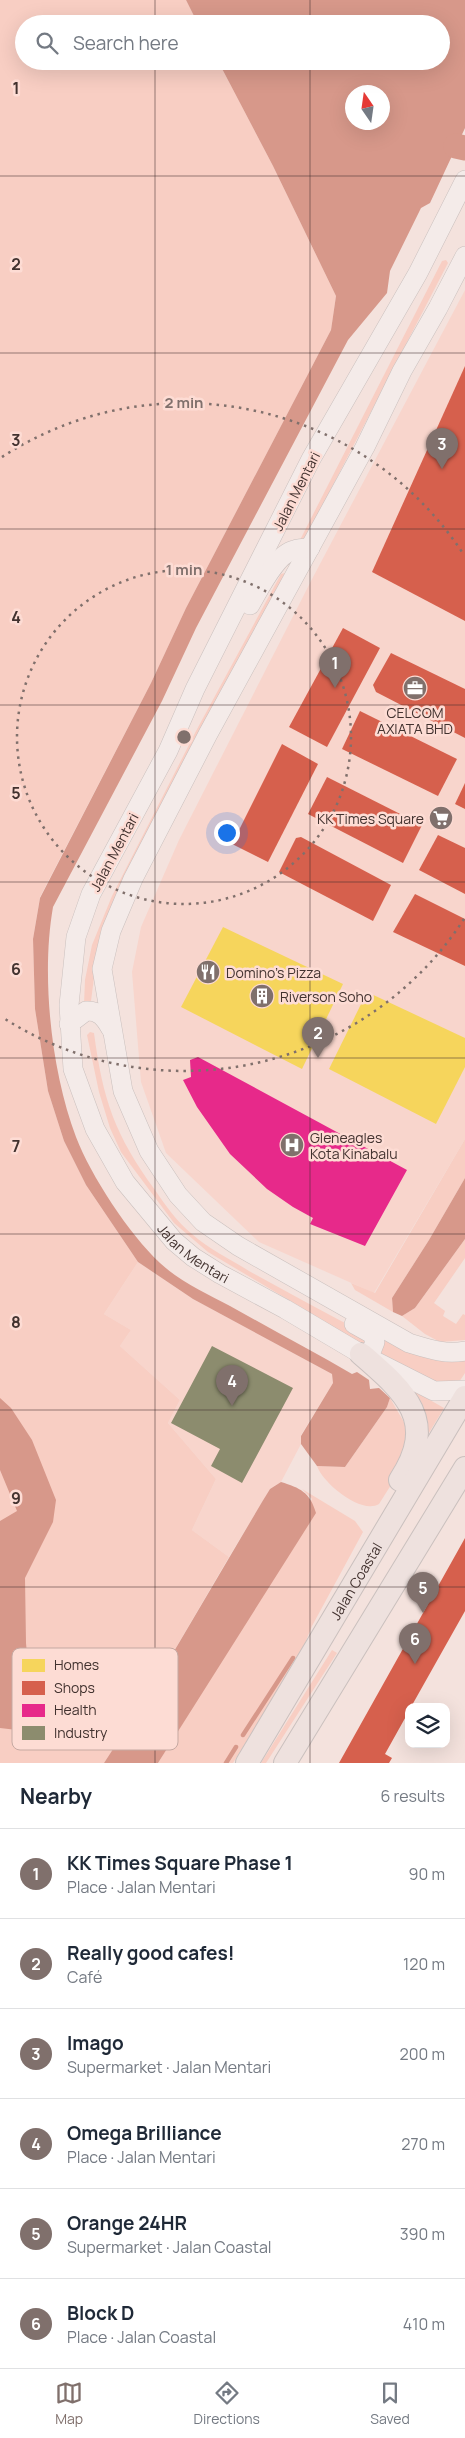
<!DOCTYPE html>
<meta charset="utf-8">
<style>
body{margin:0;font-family:Manrope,sans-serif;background:#f2f2f3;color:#1f2937}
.controls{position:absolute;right:15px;bottom:15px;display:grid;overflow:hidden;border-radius:10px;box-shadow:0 5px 20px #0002}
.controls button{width:45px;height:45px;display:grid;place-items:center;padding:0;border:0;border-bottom:1px solid #e0e1e3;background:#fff;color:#1f2937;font:25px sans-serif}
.compass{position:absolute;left:345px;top:85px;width:45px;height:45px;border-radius:50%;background:#fff;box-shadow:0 5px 20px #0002;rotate:347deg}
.you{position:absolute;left:226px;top:832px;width:18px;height:18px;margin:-12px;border:4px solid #fff;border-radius:50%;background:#1a73e8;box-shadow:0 0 0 8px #1a73e833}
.badge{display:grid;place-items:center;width:32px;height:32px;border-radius:50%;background:#80706c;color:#fff;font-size:16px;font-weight:700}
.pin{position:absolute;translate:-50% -41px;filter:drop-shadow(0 1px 2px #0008)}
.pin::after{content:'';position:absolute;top:26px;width:18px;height:15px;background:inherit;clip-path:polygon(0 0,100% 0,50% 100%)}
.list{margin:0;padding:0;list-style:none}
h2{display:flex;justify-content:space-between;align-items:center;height:65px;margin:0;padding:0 20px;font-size:21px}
h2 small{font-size:16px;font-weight:400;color:#747a83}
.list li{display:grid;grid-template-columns:32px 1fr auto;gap:15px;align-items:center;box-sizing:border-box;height:90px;padding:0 20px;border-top:1px solid #e0e1e3}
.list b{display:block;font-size:19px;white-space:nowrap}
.list p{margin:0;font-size:16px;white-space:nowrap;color:#747a83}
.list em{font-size:16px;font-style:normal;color:#747a83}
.icon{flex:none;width:28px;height:28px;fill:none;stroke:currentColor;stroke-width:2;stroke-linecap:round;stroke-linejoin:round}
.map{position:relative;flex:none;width:465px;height:1763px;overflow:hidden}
.search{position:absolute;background:#fff;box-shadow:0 5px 20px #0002;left:15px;right:15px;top:15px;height:55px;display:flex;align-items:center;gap:12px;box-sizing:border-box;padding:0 18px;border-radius:28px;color:#747a83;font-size:19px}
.sheet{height:605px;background:#fff}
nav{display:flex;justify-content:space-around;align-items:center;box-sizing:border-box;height:70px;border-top:1px solid #e0e1e3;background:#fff;font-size:14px;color:#747a83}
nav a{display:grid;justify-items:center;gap:2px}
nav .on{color:#80706c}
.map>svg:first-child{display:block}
</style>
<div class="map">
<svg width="465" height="1763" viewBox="0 0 465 1763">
<rect width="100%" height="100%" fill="#f4e2dd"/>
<g fill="#f8d5cc">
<path d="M465 290V1139L374 1293 259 1242 166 1153 141 1082 132 972 141 927 179 840 311 581Z"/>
<path d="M138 1262 193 1299 332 1374 333 1383 301 1435V1444L281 1482 270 1489 229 1557 192 1530 216 1479 168 1423 180 1400 120 1346 131 1330 104 1314Z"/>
</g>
<g fill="#f8cec3">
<path d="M0 0H186L198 24H24V61H218L273 166 336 296 331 330 186 608 151 683 40 897 33 939 35 1009 48 1091 64 1141 86 1185 138 1262 104 1314 131 1330 120 1346 180 1400 168 1423 216 1479 192 1530 229 1557 150 1692 104 1763H0Z"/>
<path d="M446 260 448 263 303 543 299 542 442 261Z"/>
<path d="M285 573 98 946 91 1001 84 1004 85 980 92 945 112 896 196 731 281 574Z"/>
<path d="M90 1032 94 1033C103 1101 115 1135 155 1190 166 1206 177 1222 192 1234 209 1249 230 1259 249 1271 289 1293 329 1315 370 1336L367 1346 337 1331 324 1321 208 1252 174 1223 121 1152 110 1128 99 1092 87 1035Z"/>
<path d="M465 1139V1178L429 1240 392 1298 393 1312 355 1290 351 1283 375 1293Z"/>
<path d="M465 1239V1258L434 1303 445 1311 443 1316 456 1324 463 1314 465 1315V1340L440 1342 425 1334 402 1316 415 1308Z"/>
<path d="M384 1339 443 1361H465V1373L453 1391 381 1355Z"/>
<path d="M400 1383 444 1408 424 1441Z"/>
<path d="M390 1398 405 1424 408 1458 379 1504C361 1515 323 1483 317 1466L345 1467 387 1407Z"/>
<path d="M302 1489 355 1521 363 1532 312 1626 301 1653 233 1763H158L195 1703 312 1499Z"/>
<path d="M332 1650 337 1653 266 1763H261Z"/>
</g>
<g fill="#d7988a" fill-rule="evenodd">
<path d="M186 0H465V128L430 203 421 208 390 271 387 293 348 340 196 628 162 701 53 907C41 975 51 1071 76 1137 91 1176 129 1234 160 1263 179 1281 207 1294 230 1306 271 1329 312 1351 352 1374L357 1372 369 1380 370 1389 379 1388 390 1398 387 1407 345 1467 317 1466 301 1444V1436L333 1383 332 1374 193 1299 138 1262 86 1185 64 1141 48 1091 35 1009 33 939 40 898 151 683 186 608 331 330 336 296 273 166 218 61H441V24H198ZM382 92V122H352V92Z"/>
<path d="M465 1178V1239L415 1308 402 1316 393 1312 392 1298 429 1240Z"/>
<path d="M0 1398 11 1408 32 1440 56 1500 53 1522 25 1578 26 1643 32 1709 17 1730 0 1728V1521L17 1511 0 1470Z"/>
<path d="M281 1482C300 1488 310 1492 316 1513L158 1763H104L150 1692 262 1502 270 1489Z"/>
</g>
<g fill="#f6d55c">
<path d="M223 927 343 984 302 1069 181 1007Z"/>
<path d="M367 992 465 1038V1067L436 1124 329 1069Z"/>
</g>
<g fill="#d6604d">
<path d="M465 366V621L372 572Z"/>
<path d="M343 628 380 648 327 747 289 727Z"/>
<path d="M391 653 465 689V738L376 692 373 685Z"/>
<path d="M360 711 457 759 438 796 342 749Z"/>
<path d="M282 744 318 764 268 862 232 844Z"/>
<path d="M327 777 422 825 403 863 308 814Z"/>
<path d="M465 783V809L455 804Z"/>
<path d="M438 835 465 848V894L419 870Z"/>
<path d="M301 837 391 885 373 921 279 872 296 838Z"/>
<path d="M415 894 465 919V966L393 932Z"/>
<path d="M465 1538V1611L411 1707H409V1711L385 1754 392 1758 389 1763H339Z"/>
</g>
<path fill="#e7298a" d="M198 1057 407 1170 365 1246 310 1224 313 1218 293 1207 267 1189 230 1154 197 1107 183 1080 191 1077 190 1060Z"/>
<path fill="#8c8c6e" d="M212 1346 293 1388 242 1483 211 1466 220 1449 171 1423Z"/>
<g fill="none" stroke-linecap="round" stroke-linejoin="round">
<g stroke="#d7988a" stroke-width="4.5">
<path d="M243 1735 293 1658"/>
<path d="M226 1763 236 1747"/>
</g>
<path stroke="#d7988a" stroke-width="25" d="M456 146 465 148"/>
<g stroke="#cac0be" stroke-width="20">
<g id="major">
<path id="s1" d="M465 180 418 273 311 459 195 689 168 751 91 894 76 937 69 1005 73 1069 95 1129 125 1182 174 1241 193 1257 220 1274 285 1309 361 1354 434 1391 465 1390"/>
<path d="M465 256 438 308 402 371 365 447 208 734 133 879 111 931 102 969 123 1091 149 1151 178 1195 203 1222 238 1246 409 1343C429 1349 445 1355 465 1351"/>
<path d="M250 605C259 590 276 554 294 550 299 548 305 548 310 548"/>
<path d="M69 1024 86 1011C99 1010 105 1018 111 1029"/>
<path d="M354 1324 372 1334 375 1342 371 1352 361 1354"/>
</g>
</g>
<g stroke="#cac0be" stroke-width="24">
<g id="highway">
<path d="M361 1354C405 1392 439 1421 400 1480"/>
<path id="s2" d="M247 1763 465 1397"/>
<path d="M285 1763 465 1468"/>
</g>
</g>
<use href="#major" stroke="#f4ebe9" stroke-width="19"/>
<use href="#highway" stroke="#eee1de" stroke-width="22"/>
</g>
<path fill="none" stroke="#42322f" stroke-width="1" stroke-opacity="0.55" d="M155 0V24M310 0V24M155 61V1763M310 61V1763M0 176H465M0 353H465M0 529H465M0 705H465M0 882H465M0 1058H465M0 1234H465M0 1410H465M0 1587H465"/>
<g fill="none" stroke="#80706c" stroke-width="2.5" stroke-dasharray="2.5 5">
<circle cx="184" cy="737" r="167"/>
<path d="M464 919A334 334 0 0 1 2 1017M2 457A334 334 0 0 1 464 555"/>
</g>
<defs>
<g id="office-disc" transform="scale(1.25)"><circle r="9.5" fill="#80706c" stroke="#fddcd4"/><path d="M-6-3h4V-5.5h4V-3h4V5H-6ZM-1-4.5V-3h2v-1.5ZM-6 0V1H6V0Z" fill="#fff"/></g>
<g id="supermarket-disc" transform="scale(1.25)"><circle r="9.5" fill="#80706c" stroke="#fddcd4"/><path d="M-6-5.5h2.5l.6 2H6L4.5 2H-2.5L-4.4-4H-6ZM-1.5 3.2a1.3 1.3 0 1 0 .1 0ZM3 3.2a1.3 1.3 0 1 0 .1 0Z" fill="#fff"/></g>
<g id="restaurant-disc" transform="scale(1.25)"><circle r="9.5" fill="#80706c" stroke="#fddcd4"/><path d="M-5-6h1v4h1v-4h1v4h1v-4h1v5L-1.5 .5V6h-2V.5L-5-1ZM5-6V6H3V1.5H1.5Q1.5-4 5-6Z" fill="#fff"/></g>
<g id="building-disc" transform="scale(1.25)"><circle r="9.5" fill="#80706c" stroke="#fddcd4"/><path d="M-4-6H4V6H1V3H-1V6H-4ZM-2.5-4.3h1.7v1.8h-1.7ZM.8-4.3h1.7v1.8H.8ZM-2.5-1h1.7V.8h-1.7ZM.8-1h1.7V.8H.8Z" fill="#fff"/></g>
<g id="hospital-disc" transform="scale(1.25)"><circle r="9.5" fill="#80706c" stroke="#fddcd4"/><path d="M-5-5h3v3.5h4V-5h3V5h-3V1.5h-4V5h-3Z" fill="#fff"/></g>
</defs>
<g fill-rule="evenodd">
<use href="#office-disc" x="415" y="688"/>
<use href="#supermarket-disc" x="441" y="818"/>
<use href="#restaurant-disc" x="208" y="972"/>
<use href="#building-disc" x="262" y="996"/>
<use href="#hospital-disc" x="292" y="1145"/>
</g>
<g text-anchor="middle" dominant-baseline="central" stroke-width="5" stroke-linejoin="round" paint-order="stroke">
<g font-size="14" fill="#42322f" stroke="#fddcd4">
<text transform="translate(296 491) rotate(-63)">Jalan Mentari</text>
<text transform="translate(114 852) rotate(-62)">Jalan Mentari</text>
<text stroke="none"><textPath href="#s1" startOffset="1209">Jalan Mentari</textPath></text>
<text stroke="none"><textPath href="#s2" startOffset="212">Jalan Coastal</textPath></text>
</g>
<g font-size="14" fill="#42322f" stroke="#fddcd4" text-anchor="start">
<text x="415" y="712" text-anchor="middle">CELCOM<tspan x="415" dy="16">AXIATA BHD</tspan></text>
<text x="424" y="818" text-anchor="end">KK Times Square</text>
<text x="226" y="972">Domino's Pizza</text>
<text x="280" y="996">Riverson Soho</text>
<text x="310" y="1137">Gleneagles<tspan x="310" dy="16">Kota Kinabalu</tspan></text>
</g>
</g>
<rect x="12" y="1648" width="166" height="102" rx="8" fill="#fddcd4" stroke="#c5a9a2" stroke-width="1"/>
<rect x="22" y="1659" width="23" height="13" fill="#f6d55c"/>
<rect x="22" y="1681" width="23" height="14" fill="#d6604d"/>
<rect x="22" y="1704" width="23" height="13" fill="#e7298a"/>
<rect x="22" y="1726" width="23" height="14" fill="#8c8c6e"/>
<g font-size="14" fill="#42322f">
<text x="54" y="1670">Homes</text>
<text x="54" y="1693">Shops</text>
<text x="54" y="1715">Health</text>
<text x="54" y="1738">Industry</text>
</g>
<g font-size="16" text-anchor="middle" font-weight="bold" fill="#42322f" stroke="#fddcd4" stroke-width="5" stroke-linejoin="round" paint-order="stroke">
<text x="16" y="94">1</text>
<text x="16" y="270">2</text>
<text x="16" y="446">3</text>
<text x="16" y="623">4</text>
<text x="16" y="799">5</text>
<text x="16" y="975">6</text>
<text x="16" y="1152">7</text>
<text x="16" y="1328">8</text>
<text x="16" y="1504">9</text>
</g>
<circle cx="184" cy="737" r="8" fill="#80706c" stroke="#fddcd4" stroke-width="2.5"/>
<g font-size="15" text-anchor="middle" font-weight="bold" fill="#80706c" stroke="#fddcd4" stroke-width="5" stroke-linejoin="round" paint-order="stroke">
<text x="184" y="408">2 min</text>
<text x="184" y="575">1 min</text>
</g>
</svg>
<div class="controls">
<button><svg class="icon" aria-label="layers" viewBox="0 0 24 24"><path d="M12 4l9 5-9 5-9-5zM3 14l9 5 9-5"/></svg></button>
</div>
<svg class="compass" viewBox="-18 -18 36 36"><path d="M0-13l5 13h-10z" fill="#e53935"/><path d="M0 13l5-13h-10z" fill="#747a83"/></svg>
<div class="you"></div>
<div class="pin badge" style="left:335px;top:688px">1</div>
<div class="pin badge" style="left:318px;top:1058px">2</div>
<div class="pin badge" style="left:442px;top:469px">3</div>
<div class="pin badge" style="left:232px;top:1406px">4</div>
<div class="pin badge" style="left:423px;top:1613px">5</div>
<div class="pin badge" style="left:415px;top:1664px">6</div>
<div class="search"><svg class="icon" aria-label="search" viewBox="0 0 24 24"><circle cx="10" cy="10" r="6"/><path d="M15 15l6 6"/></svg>Search here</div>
</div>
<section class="sheet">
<h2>Nearby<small>6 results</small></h2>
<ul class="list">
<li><span class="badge">1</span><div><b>KK Times Square Phase 1</b><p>Place · Jalan Mentari</p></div><em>90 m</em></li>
<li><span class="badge">2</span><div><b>Really good cafes!</b><p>Café</p></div><em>120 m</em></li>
<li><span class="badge">3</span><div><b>Imago</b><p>Supermarket · Jalan Mentari</p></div><em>200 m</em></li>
<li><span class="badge">4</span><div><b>Omega Brilliance</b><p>Place · Jalan Mentari</p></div><em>270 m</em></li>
<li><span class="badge">5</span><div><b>Orange 24HR</b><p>Supermarket · Jalan Coastal</p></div><em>390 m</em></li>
<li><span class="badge">6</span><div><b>Block D</b><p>Place · Jalan Coastal</p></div><em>410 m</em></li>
</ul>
</section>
<nav>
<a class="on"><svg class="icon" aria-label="map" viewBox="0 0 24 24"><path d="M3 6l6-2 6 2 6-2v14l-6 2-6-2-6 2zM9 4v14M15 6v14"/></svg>Map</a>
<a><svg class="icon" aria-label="directions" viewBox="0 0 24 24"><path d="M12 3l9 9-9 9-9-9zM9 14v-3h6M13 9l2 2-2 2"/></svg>Directions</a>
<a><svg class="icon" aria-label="saved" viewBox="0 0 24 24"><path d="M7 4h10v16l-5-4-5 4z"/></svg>Saved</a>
</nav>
